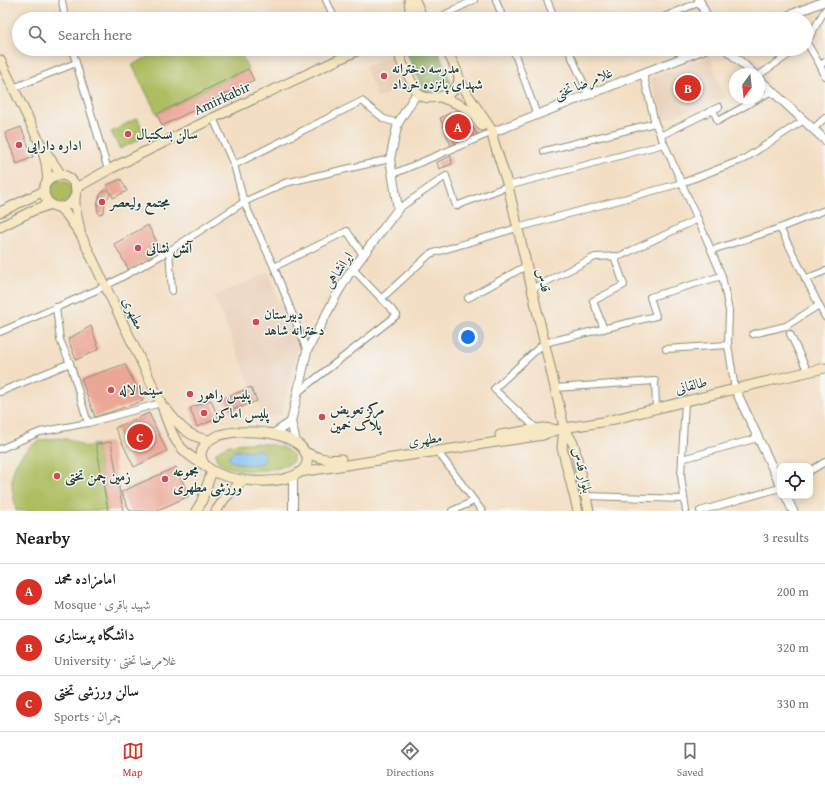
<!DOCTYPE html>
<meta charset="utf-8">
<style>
body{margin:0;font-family:"Gentium Book Plus",Amiri,serif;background:#f2f2f2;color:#222}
.controls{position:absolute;right:12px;bottom:12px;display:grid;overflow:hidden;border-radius:8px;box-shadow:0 2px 10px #0003}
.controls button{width:36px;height:36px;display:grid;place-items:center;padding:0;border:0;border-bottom:1px solid #e0e0e0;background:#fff;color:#222;font:20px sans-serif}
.compass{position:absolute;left:729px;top:68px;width:36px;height:36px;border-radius:50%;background:#fff;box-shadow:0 2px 10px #0003;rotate:195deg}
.you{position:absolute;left:468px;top:337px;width:14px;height:14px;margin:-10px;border:3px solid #fff;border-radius:50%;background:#1a73e8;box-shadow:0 0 0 6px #1a73e833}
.badge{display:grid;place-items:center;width:26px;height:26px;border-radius:50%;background:#d93025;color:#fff;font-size:13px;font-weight:700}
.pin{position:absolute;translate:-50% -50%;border:2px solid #fff;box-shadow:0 1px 4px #0006}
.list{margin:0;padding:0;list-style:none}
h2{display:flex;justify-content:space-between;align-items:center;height:52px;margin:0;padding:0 16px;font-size:17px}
h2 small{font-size:13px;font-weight:400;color:#767676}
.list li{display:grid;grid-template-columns:26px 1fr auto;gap:12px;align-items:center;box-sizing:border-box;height:56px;padding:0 16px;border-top:1px solid #e0e0e0}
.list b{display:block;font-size:15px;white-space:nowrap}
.list p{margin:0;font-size:13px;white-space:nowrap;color:#767676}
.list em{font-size:13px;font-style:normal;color:#767676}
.icon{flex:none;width:22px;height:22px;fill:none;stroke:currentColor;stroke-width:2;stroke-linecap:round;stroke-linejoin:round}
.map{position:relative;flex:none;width:825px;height:511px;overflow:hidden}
.search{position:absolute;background:#fff;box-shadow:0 2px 10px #0003;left:12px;right:12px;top:12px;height:44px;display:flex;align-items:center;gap:10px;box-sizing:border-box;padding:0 14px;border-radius:22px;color:#767676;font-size:15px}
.sheet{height:220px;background:#fff}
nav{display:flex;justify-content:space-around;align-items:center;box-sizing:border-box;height:56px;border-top:1px solid #e0e0e0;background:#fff;font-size:11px;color:#767676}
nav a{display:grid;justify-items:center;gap:2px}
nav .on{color:#d93025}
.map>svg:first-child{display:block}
</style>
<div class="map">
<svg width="825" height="511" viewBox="0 0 825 511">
<rect width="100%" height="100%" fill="#f6f6f2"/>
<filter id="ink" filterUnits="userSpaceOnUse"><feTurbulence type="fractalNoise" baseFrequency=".025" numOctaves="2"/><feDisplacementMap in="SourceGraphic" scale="8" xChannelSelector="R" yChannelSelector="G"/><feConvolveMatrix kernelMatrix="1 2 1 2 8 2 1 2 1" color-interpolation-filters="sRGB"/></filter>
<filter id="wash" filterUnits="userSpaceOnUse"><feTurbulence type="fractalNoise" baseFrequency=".012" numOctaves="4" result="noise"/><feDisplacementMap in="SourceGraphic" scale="16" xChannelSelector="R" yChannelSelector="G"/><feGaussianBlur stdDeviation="0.9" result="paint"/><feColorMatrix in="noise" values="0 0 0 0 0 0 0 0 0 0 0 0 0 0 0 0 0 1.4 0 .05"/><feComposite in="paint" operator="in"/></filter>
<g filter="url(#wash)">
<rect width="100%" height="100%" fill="#f3dec3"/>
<g fill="#e9cfb8">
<path d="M391 56 404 86 378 98 365 67Z"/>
<path d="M710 57 725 98 665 119 650 78Z"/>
<path d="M268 273 298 349 281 415 264 417 214 296Z"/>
</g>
<g fill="#adbd60" stroke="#667d4a">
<path d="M163 49H239L248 69 157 114 132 65Z"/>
<path d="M137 118 146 136 120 149 111 132Z"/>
<circle cx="60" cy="191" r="12"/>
<path d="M58 438 72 440 85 447 96 444 108 511H16C15 502 12 492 12 483 11 464 25 447 42 440 47 439 53 439 58 438Z"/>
<path d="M255 443C267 444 284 445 293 455V461C280 475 211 475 216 453 225 443 242 443 255 443Z"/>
</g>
<path fill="#8aa456" stroke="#547045" d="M405 49H437L451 82 425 94Z"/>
<path fill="#7abef0" stroke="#4c7e92" d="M259 450 263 452 265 456 264 461C258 467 235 465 229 459V455L234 451Z"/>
<g id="blocks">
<g fill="#eca695">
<path d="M248 69 254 80 162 126 157 114Z"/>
<path d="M459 109 479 136 451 146 440 118Z"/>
<path d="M21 127 33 157 17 164 5 133Z"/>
<path d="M451 156 452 164 439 169 437 162Z"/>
<path d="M121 179 127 191 113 198 107 185Z"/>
<path d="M106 189 110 194 105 202 104 212 99 215 97 208 98 201 100 195Z"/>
<path d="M148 225 162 252 129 270 114 244Z"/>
<path d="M91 326 99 349 76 360 68 339Z"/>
<path d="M125 364 143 401 95 417 81 379Z"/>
<path d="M251 387 257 401 230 411 225 398Z"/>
<path d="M211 400 218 418 197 427 190 408Z"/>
<path d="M149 413 167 451 134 467 115 428Z"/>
<path d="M111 442 123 511H108L96 444Z"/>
<path d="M176 467 189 496 156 511H130L121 492Z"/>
</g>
</g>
</g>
<g filter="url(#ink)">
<use href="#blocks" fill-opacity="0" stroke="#898e7c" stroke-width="1"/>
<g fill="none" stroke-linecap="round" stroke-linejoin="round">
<g stroke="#898e7c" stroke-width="8">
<g id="minor">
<path d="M62 0 65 19"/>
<path d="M326 0 335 19"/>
<path d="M496 0 503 19"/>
<path d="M547 0 555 19"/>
<path d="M442 19 446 14 474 0"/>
<path d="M659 19 700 2"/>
<path d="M806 43 825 10"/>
<path d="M807 43 820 65 825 62"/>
<path d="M72 49 108 170"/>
<path d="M513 49 537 115"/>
<path d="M568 49 589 95"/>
<path d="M820 65 825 76"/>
<path d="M643 73 655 123 706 238 722 276 729 311 728 345 735 389"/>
<path d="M759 75 797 49"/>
<path d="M13 88 76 63"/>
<path d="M713 110 718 121 772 91"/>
<path d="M213 118 234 165 244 202 274 267 307 351"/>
<path d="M813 129 825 118"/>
<path d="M660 136 719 107"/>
<path d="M544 151 655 123"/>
<path d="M234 165 362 101 384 119 398 123"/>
<path d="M393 174 488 134"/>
<path d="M398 209 446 176 456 206 508 186 664 144"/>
<path d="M780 228 825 317"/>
<path d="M712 250 780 228 825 210"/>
<path d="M169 251 172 291"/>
<path d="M274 267 347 231 363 255"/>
<path d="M805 279 825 271"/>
<path d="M532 289 595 257 620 256 698 219"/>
<path d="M468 298 526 266"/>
<path d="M381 299 430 254 517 228 682 183 744 159 804 120"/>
<path d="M56 307 60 340 70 363 88 423"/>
<path d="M604 329 593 301 624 285 614 256"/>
<path d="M0 332 106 286 169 251 244 202 285 183 390 159"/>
<path d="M753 334 786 326 819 305"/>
<path d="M790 334 808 372"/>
<path d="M666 349 728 345"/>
<path d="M555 388 655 381 656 408"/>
<path d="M0 392 70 363"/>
<path d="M297 393 397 315 353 269"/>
<path d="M685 401 681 476 686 511"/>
<path d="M537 429 494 389 544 343 656 316 650 297 722 276"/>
<path d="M0 449 40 432 88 423 161 403"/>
<path d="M438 452 482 511"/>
<path d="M682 459 758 438"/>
<path d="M810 471 825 462"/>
<path d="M586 496 683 499"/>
<path d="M452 511 474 501"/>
<path d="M700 511 780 488"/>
</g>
</g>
<g stroke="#898e7c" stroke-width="10">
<g id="tertiary">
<path d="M699 0 708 19"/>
<path d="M780 19 825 1"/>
<path d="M726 49 754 74"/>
<path d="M759 79 825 140"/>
<path d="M493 132 705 49"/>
<path d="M735 389 780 484"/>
<path d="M273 434 291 422"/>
<path d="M296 442 291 422 307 351 337 294 349 274 398 209 390 159 398 123 417 93"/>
<path d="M786 496 793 511"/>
<path d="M293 511V476"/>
</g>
</g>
<g stroke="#898e7c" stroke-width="11">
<g id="secondary">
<path d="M409 0 411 19"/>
<path d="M415 0 423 19"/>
<path d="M399 49 401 61 417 93C428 104 460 95 459 78 458 70 449 56 446 49"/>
<path d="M0 60 40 143 61 175"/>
<path d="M459 78 468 95 493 132V139L508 186 555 388 564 427 562 448 578 511"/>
<path d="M440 97C461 105 469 106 482 126"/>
<path d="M43 152 46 163 48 181"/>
<circle cx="60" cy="191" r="16"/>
<path d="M76 188 108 170 213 118 361 49"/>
<path d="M75 197V206L80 231"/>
<path d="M59 207 67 215 81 235 161 403C171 434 176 451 206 466"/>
<path d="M0 212 44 191"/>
<path d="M0 227 34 210 51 204"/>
<path d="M166 409C180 426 185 435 208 440"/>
<path d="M564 427 574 445 589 511"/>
<path d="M237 432C257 431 280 432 296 443 302 446 305 451 307 457 314 494 189 486 202 450 207 436 224 433 237 432Z"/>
<path d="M500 435 543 428 553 429"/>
<path d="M305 452C318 458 328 461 341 459"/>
<path d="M300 472 543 435C564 425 588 426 611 420 682 402 753 384 825 368"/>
<path d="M196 511 201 503 212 471"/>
<path d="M216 511 225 498 243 480"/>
</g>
</g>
<use href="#minor" stroke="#fff" stroke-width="6"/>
<use href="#tertiary" stroke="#fff" stroke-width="8"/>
<use href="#secondary" stroke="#f8e7c3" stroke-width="9"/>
</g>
</g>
<g fill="#d1495b" stroke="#f6f6f2" stroke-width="1.5">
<circle cx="384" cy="76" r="4"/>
<circle cx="128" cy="134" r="4"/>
<circle cx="19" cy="145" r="4"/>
<circle cx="102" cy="202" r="4"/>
<circle cx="138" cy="248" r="4"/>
<circle cx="256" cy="322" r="4"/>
<circle cx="111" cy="390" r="4"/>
<circle cx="190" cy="394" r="4"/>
<circle cx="204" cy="413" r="4"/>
<circle cx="322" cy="417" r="4"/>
<circle cx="57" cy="476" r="4"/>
<circle cx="165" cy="479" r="4"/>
</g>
<g text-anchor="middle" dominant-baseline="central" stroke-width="3" stroke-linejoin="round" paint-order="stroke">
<g font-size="14" font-weight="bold" fill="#1f3d34" stroke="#f6f6f2" text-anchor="start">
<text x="392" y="68">مدرسه دخترانه<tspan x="392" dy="16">شهدای پانزده خرداد</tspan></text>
<text x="136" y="134">سالن بسکتبال</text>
<text x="27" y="145">اداره دارایی</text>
<text x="110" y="202">مجتمع ولیعصر</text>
<text x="146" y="248">آتش نشانی</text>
<text x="264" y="314">دبیرستان<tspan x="264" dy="16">دخترانه شاهد</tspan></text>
<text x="119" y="390">سینما لاله</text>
<text x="198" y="394">پلیس راهور</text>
<text x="330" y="409">مرکز تعویض<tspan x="330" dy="16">پلاک خمین</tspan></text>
<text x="212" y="413">پلیس اماکن</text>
<text x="173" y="471">مجموعه<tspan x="173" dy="16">ورزشی مطهری</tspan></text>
<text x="65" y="476">زمین چمن تختی</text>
</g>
<g font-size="14" fill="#1f3d34" stroke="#f6f6f2">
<text transform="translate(583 83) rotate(-22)">غلامرضا تختی</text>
<text transform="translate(222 98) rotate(-25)">Amirkabir</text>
<text transform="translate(338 270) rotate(-56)">ایرانشاهی</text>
<text transform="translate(544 280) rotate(77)">قدس</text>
<text transform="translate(134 313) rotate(65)">مطهری</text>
<text transform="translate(691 385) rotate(-14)">طالقانی</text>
<text transform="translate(425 439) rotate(-8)">مطهری</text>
<text transform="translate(583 470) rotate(77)">بلوار قدس</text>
</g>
</g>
</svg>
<div class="controls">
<button><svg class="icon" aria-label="locate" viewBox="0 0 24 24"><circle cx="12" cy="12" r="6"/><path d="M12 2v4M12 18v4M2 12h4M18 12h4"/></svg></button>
</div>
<svg class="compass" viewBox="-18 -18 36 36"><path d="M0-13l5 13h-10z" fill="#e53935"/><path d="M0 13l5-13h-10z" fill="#767676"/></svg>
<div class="you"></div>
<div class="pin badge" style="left:458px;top:127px">A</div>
<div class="pin badge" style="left:688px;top:88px">B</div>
<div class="pin badge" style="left:140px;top:437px">C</div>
<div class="search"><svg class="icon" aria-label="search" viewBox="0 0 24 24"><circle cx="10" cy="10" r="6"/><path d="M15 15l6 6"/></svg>Search here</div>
</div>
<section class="sheet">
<h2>Nearby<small>3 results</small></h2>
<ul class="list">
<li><span class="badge">A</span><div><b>امامزاده محمد</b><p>Mosque · شهید باقری</p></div><em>200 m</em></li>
<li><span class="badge">B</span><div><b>دانشگاه پرستاری</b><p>University · غلامرضا تختی</p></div><em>320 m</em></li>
<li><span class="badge">C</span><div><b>سالن ورزشی تختی</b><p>Sports · چمران</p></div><em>330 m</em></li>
</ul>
</section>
<nav>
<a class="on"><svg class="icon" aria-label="map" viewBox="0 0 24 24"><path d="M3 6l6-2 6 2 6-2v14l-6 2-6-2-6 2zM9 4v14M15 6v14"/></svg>Map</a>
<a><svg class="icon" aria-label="directions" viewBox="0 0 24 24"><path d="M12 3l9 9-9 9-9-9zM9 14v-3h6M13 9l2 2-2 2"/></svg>Directions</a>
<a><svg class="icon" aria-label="saved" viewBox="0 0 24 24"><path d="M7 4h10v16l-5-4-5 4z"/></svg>Saved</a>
</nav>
